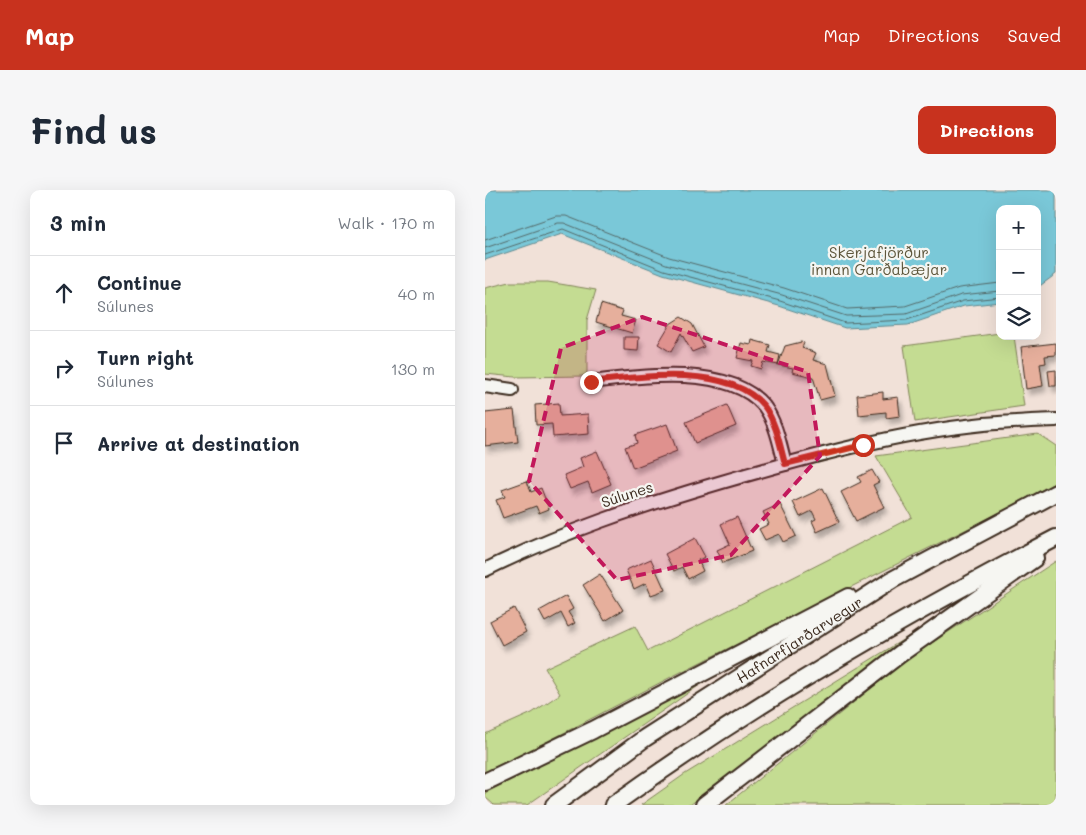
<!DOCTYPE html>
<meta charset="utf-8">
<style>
body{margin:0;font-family:Mali,sans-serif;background:#f6f6f7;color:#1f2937}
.controls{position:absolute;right:15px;top:15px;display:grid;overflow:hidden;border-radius:10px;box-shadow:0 5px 20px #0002}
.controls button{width:45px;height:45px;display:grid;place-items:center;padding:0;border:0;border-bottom:1px solid #e0e1e3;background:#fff;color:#1f2937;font:25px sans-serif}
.stop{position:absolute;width:15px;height:15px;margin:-11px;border:4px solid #c8321e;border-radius:50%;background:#fff}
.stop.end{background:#c8321e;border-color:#fff;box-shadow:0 1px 5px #0008}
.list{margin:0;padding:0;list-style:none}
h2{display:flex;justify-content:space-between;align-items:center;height:65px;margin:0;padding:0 20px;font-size:21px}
h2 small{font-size:16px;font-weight:400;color:#747a83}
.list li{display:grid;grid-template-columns:32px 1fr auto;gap:15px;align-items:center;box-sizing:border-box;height:75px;padding:0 20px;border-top:1px solid #e0e1e3}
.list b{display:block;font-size:19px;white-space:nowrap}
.list p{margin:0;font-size:16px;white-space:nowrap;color:#747a83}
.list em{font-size:16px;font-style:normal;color:#747a83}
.icon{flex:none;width:28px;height:28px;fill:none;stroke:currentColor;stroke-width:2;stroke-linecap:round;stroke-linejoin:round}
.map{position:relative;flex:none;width:571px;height:615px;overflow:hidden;border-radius:10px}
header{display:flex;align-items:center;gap:30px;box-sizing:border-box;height:70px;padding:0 25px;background:#c8321e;color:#fff}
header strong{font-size:24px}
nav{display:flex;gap:28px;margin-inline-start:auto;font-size:18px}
.intro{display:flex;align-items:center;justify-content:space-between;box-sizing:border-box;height:120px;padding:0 30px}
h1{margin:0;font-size:35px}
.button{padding:12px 22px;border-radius:10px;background:#c8321e;color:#fff;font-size:18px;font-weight:700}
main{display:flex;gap:30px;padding:0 30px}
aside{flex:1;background:#fff;border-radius:10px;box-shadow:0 5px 20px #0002}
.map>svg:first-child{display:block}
</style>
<header>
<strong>Map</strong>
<nav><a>Map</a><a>Directions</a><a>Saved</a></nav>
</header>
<div class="intro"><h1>Find us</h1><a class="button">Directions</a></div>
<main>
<aside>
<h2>3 min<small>Walk · 170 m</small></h2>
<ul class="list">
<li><svg class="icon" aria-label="ahead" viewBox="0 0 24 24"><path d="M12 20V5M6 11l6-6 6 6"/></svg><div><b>Continue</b><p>Súlunes</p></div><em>40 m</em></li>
<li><svg class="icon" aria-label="right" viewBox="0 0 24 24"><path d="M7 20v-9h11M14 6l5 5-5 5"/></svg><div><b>Turn right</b><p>Súlunes</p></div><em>130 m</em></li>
<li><svg class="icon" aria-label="arrive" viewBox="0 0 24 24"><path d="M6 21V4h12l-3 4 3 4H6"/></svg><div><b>Arrive at destination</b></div></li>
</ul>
</aside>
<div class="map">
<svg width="571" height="615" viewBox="0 0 571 615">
<defs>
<filter id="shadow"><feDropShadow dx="3" dy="5.5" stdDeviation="2.5" flood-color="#0004"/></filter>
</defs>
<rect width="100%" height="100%" fill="#f1e1d8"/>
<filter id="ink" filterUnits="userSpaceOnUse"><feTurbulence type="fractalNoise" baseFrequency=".02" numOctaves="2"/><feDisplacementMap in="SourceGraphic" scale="10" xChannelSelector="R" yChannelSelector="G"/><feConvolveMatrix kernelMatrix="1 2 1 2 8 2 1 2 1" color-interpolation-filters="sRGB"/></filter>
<g filter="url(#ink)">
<g fill="#c4dc92" stroke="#808358">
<path d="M25 92H63L111 100 102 130V186L30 187 0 184V98Z"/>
<path d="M515 143V146H529L539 216 430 232 419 156Z"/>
<path d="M553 244 571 256V292L524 318 184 488 0 584V544L47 523 75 504 60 478 150 436 163 461 427 327 391 266Z"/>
<path d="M571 371V615H241L424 468Z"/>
<path d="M429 443 205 615H156L200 584Z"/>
<path d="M219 492 42 615H9L0 607V603Z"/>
</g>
<path fill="#7ac8d8" stroke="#61898e" d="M0 0H571V84L552 98V19H515V112L479 116 423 135 360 138 294 116 178 84 77 44 0 70Z"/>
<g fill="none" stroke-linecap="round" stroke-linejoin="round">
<g stroke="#546968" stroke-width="1">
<path d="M0 50 71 26H81L184 67 299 98 362 119 420 116 474 98 515 93"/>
<path d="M0 58 73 33H79L181 74 297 105 361 126 421 124 476 105 515 101"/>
<path d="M0 65 78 39 179 80 295 111 360 133 422 130 478 111 515 107"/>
</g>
</g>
<g fill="#e6af9c" stroke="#3b2a1e" filter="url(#shadow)">
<path d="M116 114 138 121 136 126 151 130 147 143 111 132Z"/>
<path d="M196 127 207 134 219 157 207 162 196 143 186 162 173 154 185 134Z"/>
<path d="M139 147H154L153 161 139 160Z"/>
<path d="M267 150 285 155 283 162 295 165 293 175 278 172 276 179 266 176 268 171 252 168 256 153 266 155Z"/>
<path d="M316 152 319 153 317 158 331 163 328 170 342 174 350 206 335 210 328 187 307 182 308 178 293 175 300 156Z"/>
<path d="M571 153V165L560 166 561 173 555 174 558 196 541 199 536 157Z"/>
<path d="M571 180V196H565L563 181Z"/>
<path d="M398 202V209L413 207 415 226 401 228V222L374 225 372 205Z"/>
<path d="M74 213 75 226 103 224 104 244 68 247 67 234 51 235 50 215Z"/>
<path d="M242 215 251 236 210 253 201 232Z"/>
<path d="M29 220 33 252 0 256V223Z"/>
<path d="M182 234 192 261 148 278 140 257 152 253 150 245Z"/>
<path d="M112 261 126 294 107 302 103 292 85 299 79 285 98 277 95 268Z"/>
<path d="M387 280 394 292 388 295 399 317 371 331 356 302 376 292 373 287Z"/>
<path d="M42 291 46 302 56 298 64 319 54 323 51 316 18 328 11 310 20 307 17 300Z"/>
<path d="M338 298 354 332 332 342 327 331 331 329 327 321 315 327 308 312Z"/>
<path d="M295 314 311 346 298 352 294 344 280 350 274 339 284 334 278 322Z"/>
<path d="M252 327 267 361 238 373 232 360 245 354 236 334Z"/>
<path d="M210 348 220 367 213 370 218 381 203 389 197 377 189 381 180 364Z"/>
<path d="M166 369 180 400 166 405 161 393 149 399 141 380Z"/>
<path d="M115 384 138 420 120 431 98 395Z"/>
<path d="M81 406 88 419 83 422 90 433 83 437 76 423 60 432 54 421Z"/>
<path d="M29 418 41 442 17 455 5 431Z"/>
</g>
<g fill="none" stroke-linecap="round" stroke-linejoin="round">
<g stroke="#3b2a1e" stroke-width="16">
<g id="minor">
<path d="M106 192C155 186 244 174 279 216 291 232 295 255 300 274"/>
<path d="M0 196 27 200"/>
<path d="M0 380C77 342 155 316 237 292 323 267 410 243 499 234 523 232 547 231 571 230"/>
</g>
</g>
<g stroke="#3b2a1e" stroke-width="20">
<g id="major">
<path d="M0 592 108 540 363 407"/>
<path id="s1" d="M69 615 160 548 407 390 571 303"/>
<path d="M128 615C268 514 418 427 571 348"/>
<path d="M219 615 415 464 550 368"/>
</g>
</g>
<use href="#minor" stroke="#f6f6f2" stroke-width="12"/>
<use href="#major" stroke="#f6f6f2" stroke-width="16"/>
</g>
</g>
<g fill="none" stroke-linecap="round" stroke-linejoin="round" filter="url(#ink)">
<path stroke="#c8321e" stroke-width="6" d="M106 192C155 186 244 174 279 216 291 232 295 255 300 274L378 255"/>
</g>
<path fill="#c2185b" fill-opacity="0.2" stroke="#c2185b" stroke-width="4" stroke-dasharray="10 6" stroke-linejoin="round" d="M157 127 323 182 335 266 246 365 132 390 44 291 76 158Z"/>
<g text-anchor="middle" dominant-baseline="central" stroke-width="4.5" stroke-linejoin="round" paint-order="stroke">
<g font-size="15" fill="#5d563b" stroke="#f6f6f2">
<text x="394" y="62">Skerjafjörður<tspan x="394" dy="17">innan Garðabæjar</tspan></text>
</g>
<g font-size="15" fill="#3b2a1e" stroke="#f6f6f2">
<text transform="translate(142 304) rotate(-18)">Súlunes</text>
<text stroke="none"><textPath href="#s1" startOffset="296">Hafnarfjarðarvegur</textPath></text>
</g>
</g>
</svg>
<div class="controls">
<button>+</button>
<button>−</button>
<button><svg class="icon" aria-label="layers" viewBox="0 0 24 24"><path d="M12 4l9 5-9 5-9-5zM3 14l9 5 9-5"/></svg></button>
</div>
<div class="stop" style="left:378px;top:255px"></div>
<div class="stop end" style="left:106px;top:192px"></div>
</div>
</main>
